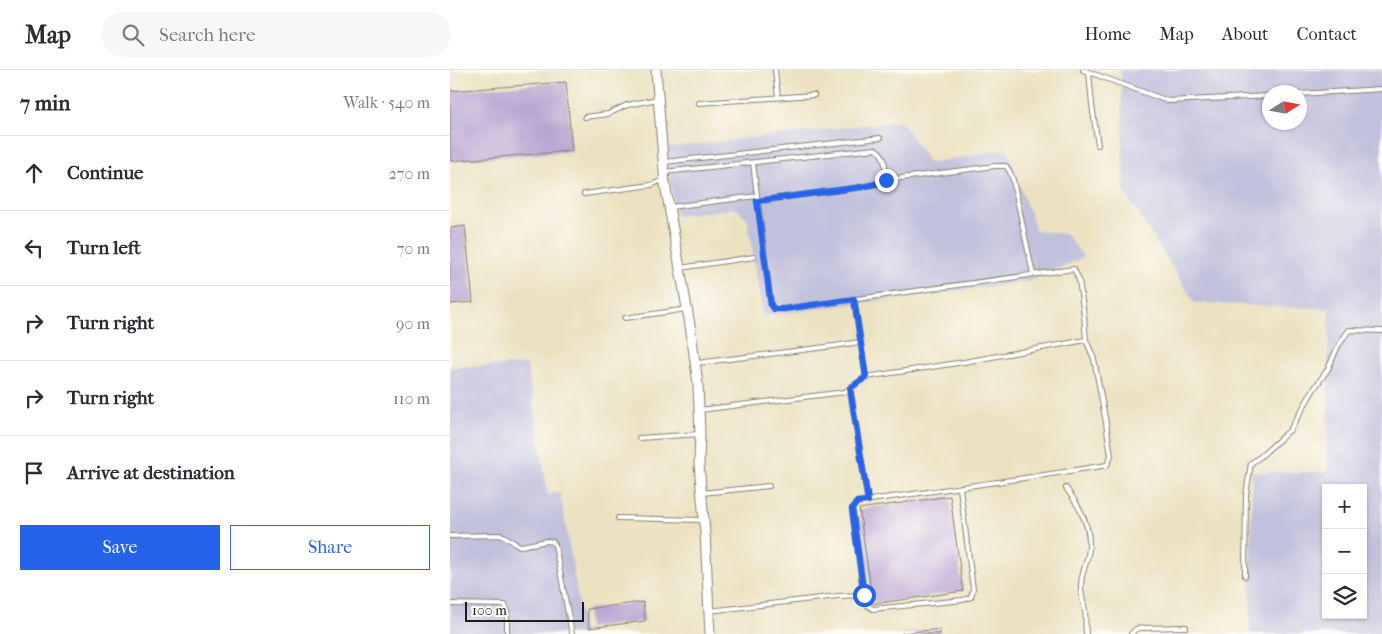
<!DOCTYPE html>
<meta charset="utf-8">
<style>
body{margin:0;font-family:"IM FELL French Canon",serif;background:#f7f7f7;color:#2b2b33}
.controls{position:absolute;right:15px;bottom:15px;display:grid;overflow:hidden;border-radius:0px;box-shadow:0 1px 4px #0004}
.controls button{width:45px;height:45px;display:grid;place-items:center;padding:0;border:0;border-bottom:1px solid #e1e1e2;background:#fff;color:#2b2b33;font:25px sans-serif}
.compass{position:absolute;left:812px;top:15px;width:45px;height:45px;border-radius:50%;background:#fff;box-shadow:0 1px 4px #0004;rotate:79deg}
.scale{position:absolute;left:15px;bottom:12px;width:119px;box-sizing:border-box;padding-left:5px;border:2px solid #1c1c1c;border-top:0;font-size:14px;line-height:18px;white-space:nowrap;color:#1c1c1c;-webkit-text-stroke:4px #fdfcf7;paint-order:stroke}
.stop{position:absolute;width:15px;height:15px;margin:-11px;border:4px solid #2563eb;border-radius:50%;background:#fff}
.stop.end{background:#2563eb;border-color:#fff;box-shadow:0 1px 5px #0008}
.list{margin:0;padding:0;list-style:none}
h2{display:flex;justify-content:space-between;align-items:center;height:65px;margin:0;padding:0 20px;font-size:21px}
h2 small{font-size:16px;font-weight:400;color:#7c7c81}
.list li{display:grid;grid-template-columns:32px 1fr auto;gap:15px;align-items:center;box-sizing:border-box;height:75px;padding:0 20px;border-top:1px solid #e1e1e2}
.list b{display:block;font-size:19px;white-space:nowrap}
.list em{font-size:16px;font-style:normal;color:#7c7c81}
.actions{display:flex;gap:10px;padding:15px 20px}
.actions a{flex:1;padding:11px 0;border:1px solid #2563eb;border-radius:0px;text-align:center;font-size:18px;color:#2563eb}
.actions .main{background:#2563eb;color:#fff}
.icon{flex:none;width:28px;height:28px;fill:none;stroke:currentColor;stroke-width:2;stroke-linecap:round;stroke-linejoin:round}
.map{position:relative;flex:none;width:932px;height:564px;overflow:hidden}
header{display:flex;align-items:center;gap:30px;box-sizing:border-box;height:70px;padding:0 25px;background:#fff;border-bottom:1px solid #e1e1e2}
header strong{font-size:24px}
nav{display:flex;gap:28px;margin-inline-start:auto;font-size:18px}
.search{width:350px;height:45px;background:#f7f7f7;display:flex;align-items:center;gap:12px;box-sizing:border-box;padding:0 18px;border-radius:28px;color:#7c7c81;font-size:19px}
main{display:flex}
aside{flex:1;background:#fff}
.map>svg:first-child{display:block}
</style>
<header>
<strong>Map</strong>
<div class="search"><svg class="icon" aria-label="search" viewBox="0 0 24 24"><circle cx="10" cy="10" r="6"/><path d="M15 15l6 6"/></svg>Search here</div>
<nav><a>Home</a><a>Map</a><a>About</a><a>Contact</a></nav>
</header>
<main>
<aside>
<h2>7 min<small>Walk · 540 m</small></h2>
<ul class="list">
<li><svg class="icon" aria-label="ahead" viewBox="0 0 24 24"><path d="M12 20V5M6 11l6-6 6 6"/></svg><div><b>Continue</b></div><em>270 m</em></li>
<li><svg class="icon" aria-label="left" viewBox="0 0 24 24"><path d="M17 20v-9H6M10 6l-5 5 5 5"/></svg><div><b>Turn left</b></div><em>70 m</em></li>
<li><svg class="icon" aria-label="right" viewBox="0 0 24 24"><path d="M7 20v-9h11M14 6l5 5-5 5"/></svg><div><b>Turn right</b></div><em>90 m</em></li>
<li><svg class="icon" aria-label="right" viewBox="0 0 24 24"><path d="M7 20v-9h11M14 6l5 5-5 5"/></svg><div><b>Turn right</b></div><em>110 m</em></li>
<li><svg class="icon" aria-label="arrive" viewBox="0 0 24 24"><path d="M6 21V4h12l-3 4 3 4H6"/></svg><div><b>Arrive at destination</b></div></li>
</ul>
<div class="actions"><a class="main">Save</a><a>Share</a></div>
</aside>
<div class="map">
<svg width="932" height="564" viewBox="0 0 932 564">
<rect width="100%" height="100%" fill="#fdfcf7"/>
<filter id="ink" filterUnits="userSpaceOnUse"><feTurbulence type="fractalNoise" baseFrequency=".02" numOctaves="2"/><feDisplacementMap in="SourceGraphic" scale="10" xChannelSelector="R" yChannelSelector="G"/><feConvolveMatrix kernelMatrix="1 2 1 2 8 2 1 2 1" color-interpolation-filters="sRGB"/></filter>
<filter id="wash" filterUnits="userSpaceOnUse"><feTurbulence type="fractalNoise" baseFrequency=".0096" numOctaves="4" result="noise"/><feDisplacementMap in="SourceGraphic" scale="20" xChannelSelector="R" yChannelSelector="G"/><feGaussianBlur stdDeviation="1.12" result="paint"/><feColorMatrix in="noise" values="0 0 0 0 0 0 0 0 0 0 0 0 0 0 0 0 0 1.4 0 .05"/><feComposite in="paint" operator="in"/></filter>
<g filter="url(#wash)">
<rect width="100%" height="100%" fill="#ece2c1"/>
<g fill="#c2c1dc" fill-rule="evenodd">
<path d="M670 0H932V564H800L802 402H877L879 239 745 233 674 121 671 1ZM819 22H849V52H819ZM876 418H913V545H876Z"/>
<path d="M451 51 479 93 557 79 586 160 616 164 634 187 580 211 313 246 297 148 285 138 226 146 215 78Z"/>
<path d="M77 295 98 425 110 421 134 564H0V297Z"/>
</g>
<g id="blocks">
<g fill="#b8a5d2">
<path d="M116 12 122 81 0 91V21Z"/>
<path d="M15 156 23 232 0 234V158Z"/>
<path d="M500 426 513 521 423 534 409 439Z"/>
<path d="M193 532 195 551 139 558 137 539Z"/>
<path d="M490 559V564H452V563Z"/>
</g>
</g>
</g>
<g filter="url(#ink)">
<use href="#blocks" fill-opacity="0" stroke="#847f6e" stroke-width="1"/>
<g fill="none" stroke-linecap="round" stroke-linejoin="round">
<g stroke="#847f6e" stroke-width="6">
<g id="service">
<path d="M325 0 328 27"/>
<path d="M633 0 718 31 819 26"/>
<path d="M639 3 642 35 648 75"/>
<path d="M849 24 932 19"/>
<path d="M249 33 364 25"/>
<path d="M135 47 158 44 177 35 208 29"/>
<path d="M214 92 430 68"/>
<path d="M303 93 321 236 325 239H334L624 199 629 210 634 245 636 270 644 289 656 353 661 386 657 395C574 409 491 420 407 432L402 439 415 534 423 539 513 530 521 527 523 519 510 418"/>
<path d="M214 102 425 79C437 85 435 98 436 110"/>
<path d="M134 124 201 115 213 110"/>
<path d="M307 131 412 117 430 113 436 110 545 96H556L560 102 563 110 583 204"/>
<path d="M220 137 307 126"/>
<path d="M230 198 304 187"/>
<path d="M404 229 416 307"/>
<path d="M175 248 237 239"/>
<path d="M247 293 384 276 410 272"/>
<path d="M400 319 418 431"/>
<path d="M250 340 395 322 416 307 514 292 636 270"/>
<path d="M189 368 250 364"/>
<path d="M616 418C630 437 643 459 638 485 636 495 630 507 631 518 631 526 634 533 635 541 636 549 635 556 636 564"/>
<path d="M252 423 319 416"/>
<path d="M168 448 253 450"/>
<path d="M0 466 50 465C59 467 63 474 71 476L97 471 103 472 105 475 122 564"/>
<path d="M795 506 796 425 801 393 810 387 840 360 864 319 878 299 888 276 899 260 932 261"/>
<path d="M0 534 55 535 57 540V564"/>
<path d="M259 541 388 526 414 525"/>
<path d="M681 564 686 559 690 558 736 557"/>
</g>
</g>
<g stroke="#847f6e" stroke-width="11">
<path id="tertiary" d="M206 0 215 114 240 255 248 314 250 364 249 394 255 463 260 564"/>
</g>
<use href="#service" stroke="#fff" stroke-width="4"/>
<use href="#tertiary" stroke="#fff" stroke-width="9"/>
</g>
</g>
<g fill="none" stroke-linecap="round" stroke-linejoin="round" filter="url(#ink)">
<path stroke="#2563eb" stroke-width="6" d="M414 525 402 439 407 432 418 431 400 318 416 307 404 229 334 239H324L321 236 307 131 412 117 430 113 436 110"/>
</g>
</svg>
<div class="controls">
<button>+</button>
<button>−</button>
<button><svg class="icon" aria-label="layers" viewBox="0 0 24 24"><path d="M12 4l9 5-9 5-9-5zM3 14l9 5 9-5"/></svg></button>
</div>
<svg class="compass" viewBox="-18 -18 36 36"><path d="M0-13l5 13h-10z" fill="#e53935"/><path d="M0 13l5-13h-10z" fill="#7c7c81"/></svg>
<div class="scale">100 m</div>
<div class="stop" style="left:414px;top:525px"></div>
<div class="stop end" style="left:436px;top:110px"></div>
</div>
</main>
